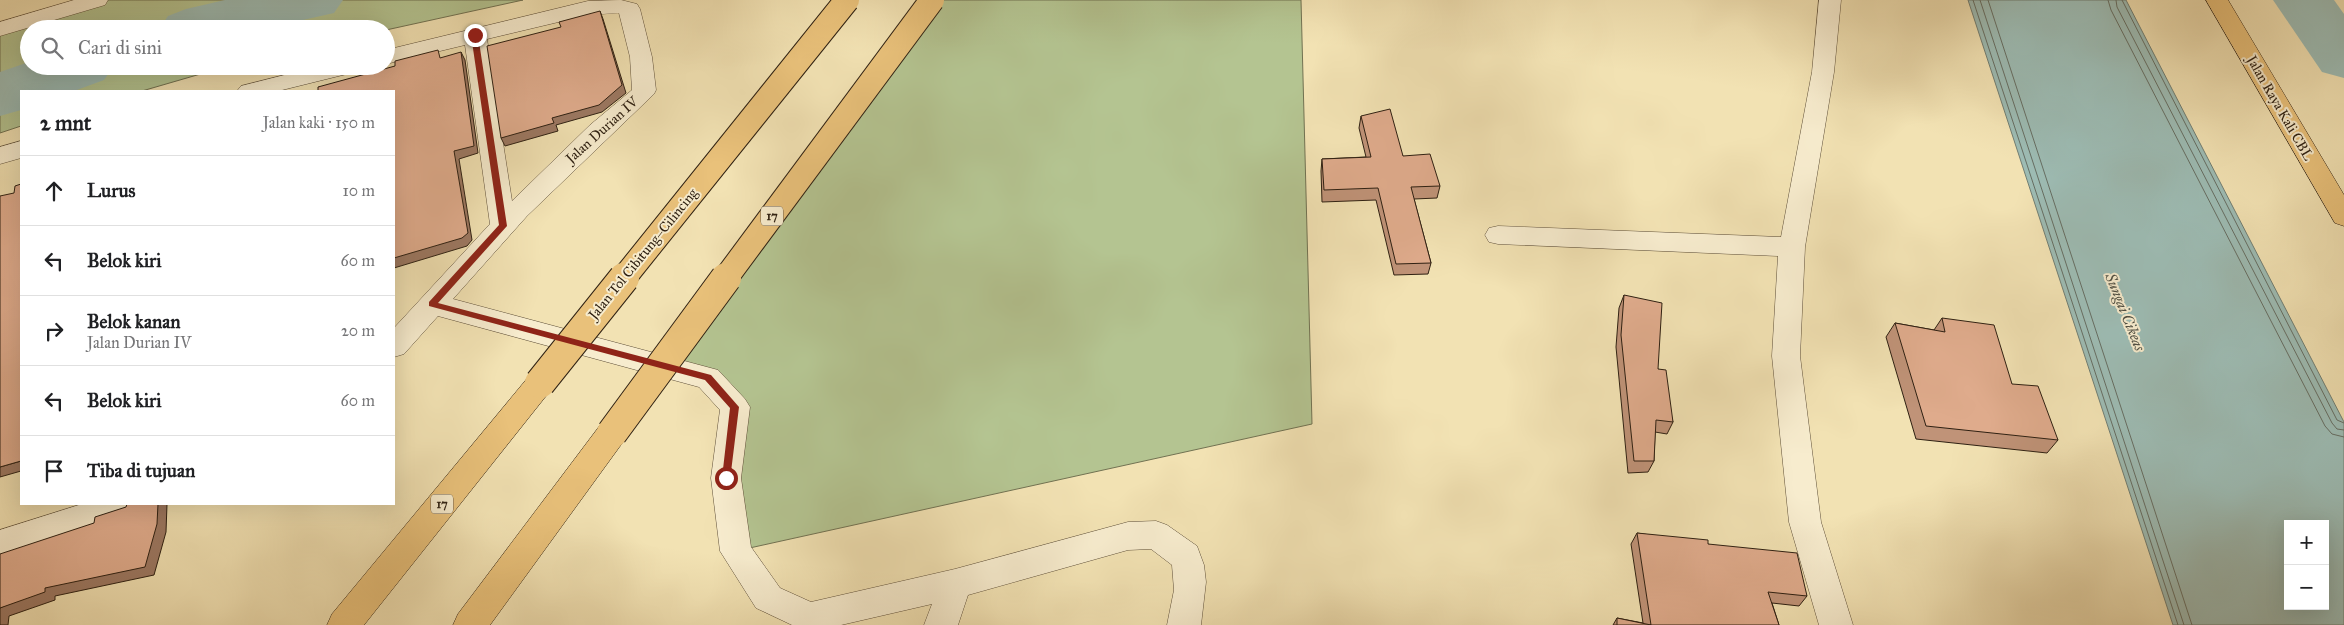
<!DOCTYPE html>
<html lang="id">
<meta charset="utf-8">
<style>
body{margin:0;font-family:"IM FELL Great Primer",serif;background:#f6f6f6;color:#202124}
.controls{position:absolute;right:15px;bottom:15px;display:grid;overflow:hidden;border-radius:0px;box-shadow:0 5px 20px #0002}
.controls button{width:45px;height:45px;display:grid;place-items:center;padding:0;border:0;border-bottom:1px solid #e0e0e0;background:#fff;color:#202124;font:25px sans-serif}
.stop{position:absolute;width:15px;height:15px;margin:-11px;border:4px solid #8f2418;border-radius:50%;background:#fff}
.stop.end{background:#8f2418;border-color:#fff;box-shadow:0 1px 5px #0008}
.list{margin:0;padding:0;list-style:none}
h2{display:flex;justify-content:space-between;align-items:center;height:65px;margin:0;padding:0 20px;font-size:21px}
h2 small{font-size:16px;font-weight:400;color:#757577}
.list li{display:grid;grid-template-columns:32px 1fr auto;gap:15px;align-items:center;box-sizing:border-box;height:70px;padding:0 20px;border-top:1px solid #e0e0e0}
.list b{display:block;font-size:19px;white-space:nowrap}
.list p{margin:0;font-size:16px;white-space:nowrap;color:#757577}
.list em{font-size:16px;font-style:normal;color:#757577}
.icon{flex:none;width:28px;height:28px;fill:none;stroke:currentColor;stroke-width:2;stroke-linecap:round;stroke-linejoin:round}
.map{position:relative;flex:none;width:2344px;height:625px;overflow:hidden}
.search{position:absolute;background:#fff;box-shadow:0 5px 20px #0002;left:20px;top:20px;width:375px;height:55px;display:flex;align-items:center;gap:12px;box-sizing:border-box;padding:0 18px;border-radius:28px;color:#757577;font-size:19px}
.panel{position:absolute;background:#fff;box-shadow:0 5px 20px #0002;left:20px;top:90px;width:375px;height:415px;border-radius:0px}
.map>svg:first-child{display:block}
</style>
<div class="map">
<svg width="2344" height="625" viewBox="0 0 2344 625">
<rect width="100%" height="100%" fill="#f2e2b3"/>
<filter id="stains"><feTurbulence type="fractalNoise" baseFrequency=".004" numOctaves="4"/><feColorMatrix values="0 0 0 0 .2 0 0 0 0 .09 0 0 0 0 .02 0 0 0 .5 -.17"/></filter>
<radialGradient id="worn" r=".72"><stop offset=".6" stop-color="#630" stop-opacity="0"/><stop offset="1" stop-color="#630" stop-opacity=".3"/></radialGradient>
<g fill="#b4c491" stroke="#717252">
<path d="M98 0H523L386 30 29 29V66H228L142 91H21V126L0 133V25Z"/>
<path d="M934 0H1301L1312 424 736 551 735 407 664 361Z"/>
</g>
<path fill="#9dbcb4" stroke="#717e73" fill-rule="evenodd" d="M1968 0H2126L2344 422V625H2173ZM2288 524H2325V606H2288Z"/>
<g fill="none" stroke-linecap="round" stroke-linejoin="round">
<g stroke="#666e63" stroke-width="1">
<path d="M1973 0 2178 625"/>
<path d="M1980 0 2184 625"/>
<path d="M1988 0 2192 625"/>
<path d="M2108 0 2111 10 2325 426 2332 434 2344 437"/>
<path d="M2116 0 2117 7 2332 423 2337 429 2344 430"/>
<path d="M2122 0 2337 420 2344 423"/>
</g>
<g fill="#9dbcb4" fill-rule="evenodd">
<path d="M225 0H343L334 13 263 29H159L168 16 186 9Z"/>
<path d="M2273 0H2334L2344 14V78L2322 72Z"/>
<path d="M29 62V66H114L104 80 74 91H21V110L0 116V72Z"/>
</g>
<g stroke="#5f503a" stroke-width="1">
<g id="minor">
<path d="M74 0H108L105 5 0 36V22Z"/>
<path d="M621 0 637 4 640 9 652 57 656 90 654 94 527 216 453 299 718 370 745 399 750 407 741 478 751 547 780 588 811 602 955 569 1128 522 1156 521 1167 525 1197 546 1204 565 1206 582 1201 625H1167L1174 590 1172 565 1151 549 1128 550 968 595 958 625H924L932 604 841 625H792L756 608 720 551 711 478 720 410 699 387 438 316 404 354 394 357V328L490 224 465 45 386 64V50L588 1ZM619 13 630 57 632 90 590 125 512 201 487 39 588 15Z"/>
<path d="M1819 0H1841L1834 72 1805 247 1800 356 1821 522 1853 625H1819L1789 522 1772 356 1778 256 1498 244 1489 242 1485 235 1489 228 1498 226 1781 237 1812 72Z"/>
<path d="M320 66H362L359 71 278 91H237L241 86Z"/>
<path d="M21 141V158L0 164V147Z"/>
<path d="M82 504H139L134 513 0 558V530Z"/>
</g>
</g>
<g stroke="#2e2012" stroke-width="1">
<path id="major" d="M2206 0H2228L2344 195V226L2335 223Z"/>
</g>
<g stroke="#2e2012" stroke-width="1">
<g id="highway">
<path d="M540 372 550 375 554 383 550 391 364 625H327L332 614 530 375Z"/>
<path d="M612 421 623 424 627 433 623 442 490 625H453L458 614 601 424Z"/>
</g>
</g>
<use href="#minor" fill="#f7ecce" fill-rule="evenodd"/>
<use href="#major" fill="#e9c17a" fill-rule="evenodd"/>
<use href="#highway" fill="#e9c17a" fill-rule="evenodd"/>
<g stroke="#2e2012" stroke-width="26" stroke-linecap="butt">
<g id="highway-bridge-far1">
<path d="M623 279 847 0"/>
<path d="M725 279 932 0"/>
</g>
</g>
<g stroke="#2e2012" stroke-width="32" stroke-linecap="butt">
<g id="highway-bridge">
<path d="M540 383 624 278"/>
<path d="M612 433 726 278"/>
</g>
</g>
<use href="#highway-bridge-far1" stroke="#e9c17a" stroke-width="24"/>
<use href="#highway-bridge" stroke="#e9c17a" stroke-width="30"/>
</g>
<g fill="#c09378" stroke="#2e2012">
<path d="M1361 116 1403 156 1440 186 1437 198 1414 199 1431 263 1428 274 1394 275 1376 200 1322 202 1321 171 1322 159 1366 157 1359 128Z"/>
<path d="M1624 295 1658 369 1673 422 1667 434 1655 432 1654 461 1648 472 1628 473 1616 347 1619 308Z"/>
<path d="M1942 318 2012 384 2058 440 2047 453 1916 439 1886 337 1895 323 1934 330Z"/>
<path d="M1637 533 1708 544 1807 596 1799 606 1772 603 1779 625H1613L1617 618 1643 623 1631 544Z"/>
</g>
<g fill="#9c7862" stroke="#2e2012">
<path d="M600 11 603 19 626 93 602 112 556 125 558 131 505 146 501 138 552 118Z"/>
<path d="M461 52 465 60 478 153 459 159 472 240 467 246 394 268V258L454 151Z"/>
<path d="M21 461V471L0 477V467Z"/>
<path d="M158 504H167L166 532 154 575 55 596V600L9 616 8 625H0V608L45 588Z"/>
</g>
<g fill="#dfab8c" stroke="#2e2012">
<path d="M600 11 622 85 599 105 552 118 554 123 501 138 487 46 561 27 559 22Z"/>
<path d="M438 50 440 58 461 52 474 146 454 151 468 233 462 238 394 258V91H318V87L395 66V61Z"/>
<path d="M1390 109 1403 156 1430 154 1440 186 1411 187 1431 263 1396 264 1378 188 1324 190 1322 159 1371 157 1361 116Z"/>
<path d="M21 184V461L0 467V196L14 193 15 186Z"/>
<path d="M1624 295 1662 303 1658 369 1666 370 1673 422 1656 420 1654 461H1634L1621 335Z"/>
<path d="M1942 318 1994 325 2012 384 2038 386 2058 440 1926 426 1895 323 1945 332Z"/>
<path d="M127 504H158L157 524 145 567 45 588V592L0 608V554L94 523 95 517 126 507Z"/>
<path d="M1637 533 1708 540V544L1797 553 1807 596 1768 592 1779 625H1617V618L1651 625Z"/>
</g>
<path fill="#8f2418" d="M475 33 478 35 507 226 438 303 711 375 739 407 730 480H723L722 478 730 408 705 380 429 306V302L499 225 471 35Z"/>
<g text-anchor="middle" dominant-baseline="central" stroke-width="4" stroke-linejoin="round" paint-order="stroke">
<g fill="#f7ecce" stroke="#6a5d4a" stroke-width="1">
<rect x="761" y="206.5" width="22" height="19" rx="4"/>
<rect x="431" y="494.5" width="22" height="19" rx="4"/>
</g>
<g font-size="12" font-weight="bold" fill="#2e2012">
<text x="772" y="216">17</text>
<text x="442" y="504">17</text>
</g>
<g font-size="14" fill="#2e2012" stroke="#f7ecce">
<text transform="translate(2280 108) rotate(60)">Jalan Raya Kali CBL</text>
<text transform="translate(602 130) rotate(-42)">Jalan Durian IV</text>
<text transform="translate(643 254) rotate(-51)">Jalan Tol Cibitung–Cilincing</text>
</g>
<g font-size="15" font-style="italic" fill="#4f4f43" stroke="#f7ecce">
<text transform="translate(2125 312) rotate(68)">Sungai Cikeas</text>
</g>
</g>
<rect width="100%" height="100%" filter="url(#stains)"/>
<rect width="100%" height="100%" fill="url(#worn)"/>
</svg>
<div class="controls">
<button>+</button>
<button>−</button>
</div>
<div class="stop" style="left:726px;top:478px"></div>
<div class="stop end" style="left:475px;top:35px"></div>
<div class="search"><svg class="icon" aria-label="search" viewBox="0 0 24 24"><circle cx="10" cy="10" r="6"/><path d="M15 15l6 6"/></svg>Cari di sini</div>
<section class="panel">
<h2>2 mnt<small>Jalan kaki · 150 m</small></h2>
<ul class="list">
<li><svg class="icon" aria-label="ahead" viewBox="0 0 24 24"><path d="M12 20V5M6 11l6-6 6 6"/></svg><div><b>Lurus</b></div><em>10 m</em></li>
<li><svg class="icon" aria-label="left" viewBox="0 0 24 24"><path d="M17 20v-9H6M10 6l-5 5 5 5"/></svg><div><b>Belok kiri</b></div><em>60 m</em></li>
<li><svg class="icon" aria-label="right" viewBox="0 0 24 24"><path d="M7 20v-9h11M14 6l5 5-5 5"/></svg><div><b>Belok kanan</b><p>Jalan Durian IV</p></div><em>20 m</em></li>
<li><svg class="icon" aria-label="left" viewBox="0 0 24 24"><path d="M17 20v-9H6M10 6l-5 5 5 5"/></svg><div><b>Belok kiri</b></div><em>60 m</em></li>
<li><svg class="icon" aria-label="arrive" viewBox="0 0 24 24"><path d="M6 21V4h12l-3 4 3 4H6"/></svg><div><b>Tiba di tujuan</b></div></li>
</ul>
</section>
</div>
